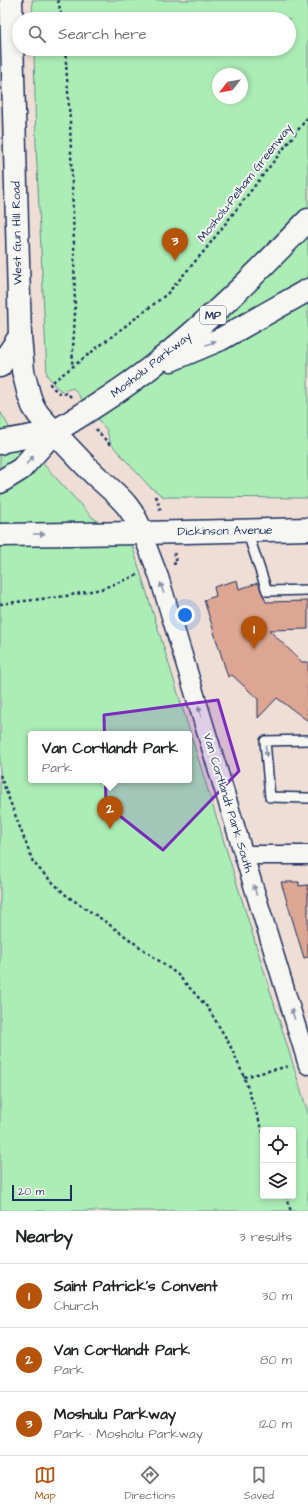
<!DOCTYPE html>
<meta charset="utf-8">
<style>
body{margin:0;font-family:"Architects Daughter",sans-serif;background:#f6f6f6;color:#202124}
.controls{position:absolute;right:12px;bottom:12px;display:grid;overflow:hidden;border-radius:4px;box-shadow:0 2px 6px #0003}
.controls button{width:36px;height:36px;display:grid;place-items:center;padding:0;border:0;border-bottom:1px solid #e0e0e0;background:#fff;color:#202124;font:20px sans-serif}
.compass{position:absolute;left:212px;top:68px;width:36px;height:36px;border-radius:50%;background:#fff;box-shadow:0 2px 6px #0003;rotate:239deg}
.scale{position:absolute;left:12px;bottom:10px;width:60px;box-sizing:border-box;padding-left:4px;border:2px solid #1b2f5e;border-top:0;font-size:11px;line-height:14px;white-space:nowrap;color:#1b2f5e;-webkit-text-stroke:3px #f6f6f2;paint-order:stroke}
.you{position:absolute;left:185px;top:615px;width:14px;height:14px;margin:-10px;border:3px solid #fff;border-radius:50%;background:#1a73e8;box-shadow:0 0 0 6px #1a73e833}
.badge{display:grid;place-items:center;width:26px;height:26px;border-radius:50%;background:#b45309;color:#fff;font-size:13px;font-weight:700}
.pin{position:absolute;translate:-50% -33px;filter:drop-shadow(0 1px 2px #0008)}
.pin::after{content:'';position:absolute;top:21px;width:14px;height:12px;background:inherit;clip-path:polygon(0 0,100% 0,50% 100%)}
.popup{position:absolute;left:28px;top:731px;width:164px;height:52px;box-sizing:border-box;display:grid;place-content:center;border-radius:4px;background:#fff;filter:drop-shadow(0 1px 3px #0005);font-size:13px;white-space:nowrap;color:#757577}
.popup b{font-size:15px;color:#202124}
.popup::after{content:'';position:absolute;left:50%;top:100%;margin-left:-8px;border:8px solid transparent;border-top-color:#fff}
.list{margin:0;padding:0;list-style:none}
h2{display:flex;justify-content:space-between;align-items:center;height:52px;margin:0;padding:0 16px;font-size:17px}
h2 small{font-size:13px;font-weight:400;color:#757577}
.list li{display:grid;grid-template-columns:26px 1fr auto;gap:12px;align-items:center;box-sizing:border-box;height:64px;padding:0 16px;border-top:1px solid #e0e0e0}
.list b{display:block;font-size:15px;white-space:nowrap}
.list p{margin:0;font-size:13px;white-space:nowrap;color:#757577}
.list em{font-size:13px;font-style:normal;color:#757577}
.icon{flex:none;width:22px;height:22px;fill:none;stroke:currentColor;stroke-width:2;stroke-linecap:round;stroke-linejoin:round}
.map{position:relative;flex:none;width:308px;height:1211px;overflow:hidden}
.search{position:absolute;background:#fff;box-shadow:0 2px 6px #0003;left:12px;right:12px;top:12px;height:44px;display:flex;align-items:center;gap:10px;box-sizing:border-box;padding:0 14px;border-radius:22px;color:#757577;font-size:15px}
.sheet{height:244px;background:#fff}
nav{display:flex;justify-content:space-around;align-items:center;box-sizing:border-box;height:56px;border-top:1px solid #e0e0e0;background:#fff;font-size:11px;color:#757577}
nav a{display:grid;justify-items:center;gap:2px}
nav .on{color:#b45309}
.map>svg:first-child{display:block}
</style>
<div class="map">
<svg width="308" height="1211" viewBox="0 0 308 1211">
<rect width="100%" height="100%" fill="#eeded6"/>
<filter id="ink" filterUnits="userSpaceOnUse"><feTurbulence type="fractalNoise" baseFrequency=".025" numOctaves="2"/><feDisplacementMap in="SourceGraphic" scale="8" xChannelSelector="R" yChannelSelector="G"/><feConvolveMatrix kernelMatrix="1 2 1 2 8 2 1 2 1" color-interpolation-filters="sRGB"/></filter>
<g filter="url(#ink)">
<g fill="#acedb6" stroke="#648e8a" fill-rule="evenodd">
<path d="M32 0H308V498L164 497 149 486 111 444 106 429 73 388 62 391 56 387 47 375 36 146 34 49H289V19H33ZM218 74H242V98H218Z"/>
<path d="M0 411 9 427 92 517 132 545 308 1113V1211H0ZM31 734H189V780H31ZM263 1130H293V1196H263Z"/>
</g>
<g fill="#dca693" stroke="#1b2f5e">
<path d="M237 580 239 589 258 583 266 602 308 601V629L269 630 302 662H308V721L277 698 258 718V699L232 675 228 677 204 600 216 596 214 587Z"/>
<path d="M281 882H299V886L308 885V957L304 958Z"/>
</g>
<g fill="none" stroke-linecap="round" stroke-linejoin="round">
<g stroke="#1b2f5e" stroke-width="12">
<g id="service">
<path d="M247 531 267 591 308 590"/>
<path d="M308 740 265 741 270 797 308 798"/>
</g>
</g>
<g stroke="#1b2f5e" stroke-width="21">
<g id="minor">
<path d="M142 533 159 577 308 1065"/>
<path d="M244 855H308"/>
</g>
</g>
<g stroke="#1b2f5e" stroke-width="25">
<path id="secondary" d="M54 432C67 446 80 460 93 473 115 494 131 503 142 533L308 529"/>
</g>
<g stroke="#1b2f5e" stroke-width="25">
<g id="primary">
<path d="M11 0 20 336 23 371 29 395 33 406 38 414 54 432C87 412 120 391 150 368 207 323 258 272 308 220"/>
<path d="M171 360 221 339 308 290"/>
</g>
</g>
<g stroke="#1b2f5e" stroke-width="25">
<g id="motorway">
<path d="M0 366 20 336"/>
<path d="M0 443 4 441 54 432"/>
<path d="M0 482 21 469 54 432"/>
<path d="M0 535 142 533"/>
</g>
</g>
<g stroke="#1b2f5e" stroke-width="2.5" stroke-dasharray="3 3" stroke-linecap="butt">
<path d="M58 0 62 19"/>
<path d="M65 49 70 121 74 245 75 313 72 366"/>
<path d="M71 397 67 393C60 396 54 389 50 384L167 294 205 250 308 117"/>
<path d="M96 429 110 445"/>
<path d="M156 496 161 512"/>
<path d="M173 564 177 563 174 553"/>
<path d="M0 604 66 596 101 589 138 575"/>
<path d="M0 775 33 862 44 874 67 896 103 920 177 974 208 1008 229 1043 244 1077 263 1132"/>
<path d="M244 1077 289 1066"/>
<path d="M285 1196 291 1211"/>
</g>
<use href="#service" stroke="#f6f6f2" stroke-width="9"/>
<use href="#minor" stroke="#f6f6f2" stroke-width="18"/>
<use href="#secondary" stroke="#f6f6f2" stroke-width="22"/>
<use href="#primary" stroke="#f6f6f2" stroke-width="22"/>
<use href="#motorway" stroke="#f6f6f2" stroke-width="22"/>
</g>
<defs><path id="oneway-solid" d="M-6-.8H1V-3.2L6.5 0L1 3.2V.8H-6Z"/></defs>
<g fill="#8892a8">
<use href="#oneway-solid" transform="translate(211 343) rotate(-22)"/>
<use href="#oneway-solid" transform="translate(30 460) rotate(-48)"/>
<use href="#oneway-solid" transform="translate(39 534)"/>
<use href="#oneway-solid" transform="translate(162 588) rotate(-107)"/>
<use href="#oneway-solid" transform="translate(200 712) rotate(-107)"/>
<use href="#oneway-solid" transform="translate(266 751) rotate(85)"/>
<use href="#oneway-solid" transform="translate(255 890) rotate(-107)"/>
<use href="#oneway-solid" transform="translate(293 1014) rotate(-107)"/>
</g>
</g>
<path fill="#7b2cbf" fill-opacity="0.2" stroke="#7b2cbf" stroke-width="3" stroke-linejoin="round" d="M218 700 239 771 163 850 106 805 104 715Z"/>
<g text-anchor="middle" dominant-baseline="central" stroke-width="4" stroke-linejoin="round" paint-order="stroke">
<rect fill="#f6f6f2" stroke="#5d6b8a" stroke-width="1" x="200" y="306" width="26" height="18" rx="3"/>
<g font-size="11" font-weight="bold" fill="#1b2f5e">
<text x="213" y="315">MP</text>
</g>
<g font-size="12" fill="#1b2f5e" stroke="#f6f6f2">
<text transform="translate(245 183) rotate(-52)">Mosholu-Pelham Greenway</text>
<text transform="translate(17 233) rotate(-91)">West Gun Hill Road</text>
<text transform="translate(151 365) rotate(-38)">Mosholu Parkway</text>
<text transform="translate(225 531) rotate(-1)">Dickinson Avenue</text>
<text transform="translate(228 803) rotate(73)">Van Cortlandt Park South</text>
</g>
</g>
</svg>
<div class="controls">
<button><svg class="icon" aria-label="locate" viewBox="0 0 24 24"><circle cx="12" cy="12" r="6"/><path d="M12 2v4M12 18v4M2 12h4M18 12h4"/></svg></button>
<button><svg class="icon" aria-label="layers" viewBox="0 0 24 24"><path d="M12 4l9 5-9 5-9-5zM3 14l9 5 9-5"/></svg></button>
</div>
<svg class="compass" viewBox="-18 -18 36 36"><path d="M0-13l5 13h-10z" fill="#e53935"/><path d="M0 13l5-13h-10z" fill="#757577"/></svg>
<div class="scale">20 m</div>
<div class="you"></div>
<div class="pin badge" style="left:254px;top:649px">1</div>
<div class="pin badge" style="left:110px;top:829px">2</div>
<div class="popup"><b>Van Cortlandt Park</b>Park</div>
<div class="pin badge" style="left:175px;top:261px">3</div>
<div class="search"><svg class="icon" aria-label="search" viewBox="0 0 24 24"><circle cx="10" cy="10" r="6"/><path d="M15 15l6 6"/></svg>Search here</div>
</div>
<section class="sheet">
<h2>Nearby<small>3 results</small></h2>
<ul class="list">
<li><span class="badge">1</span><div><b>Saint Patrick's Convent</b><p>Church</p></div><em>30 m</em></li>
<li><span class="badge">2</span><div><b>Van Cortlandt Park</b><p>Park</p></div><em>80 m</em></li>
<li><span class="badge">3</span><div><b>Moshulu Parkway</b><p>Park · Mosholu Parkway</p></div><em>120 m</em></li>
</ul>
</section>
<nav>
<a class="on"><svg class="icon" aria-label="map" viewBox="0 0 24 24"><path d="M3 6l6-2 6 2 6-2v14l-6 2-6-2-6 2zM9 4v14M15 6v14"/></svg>Map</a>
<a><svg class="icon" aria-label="directions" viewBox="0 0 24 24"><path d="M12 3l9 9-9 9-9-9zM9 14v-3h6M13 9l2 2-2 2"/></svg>Directions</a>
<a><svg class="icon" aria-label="saved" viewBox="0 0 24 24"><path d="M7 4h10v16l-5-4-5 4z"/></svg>Saved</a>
</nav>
